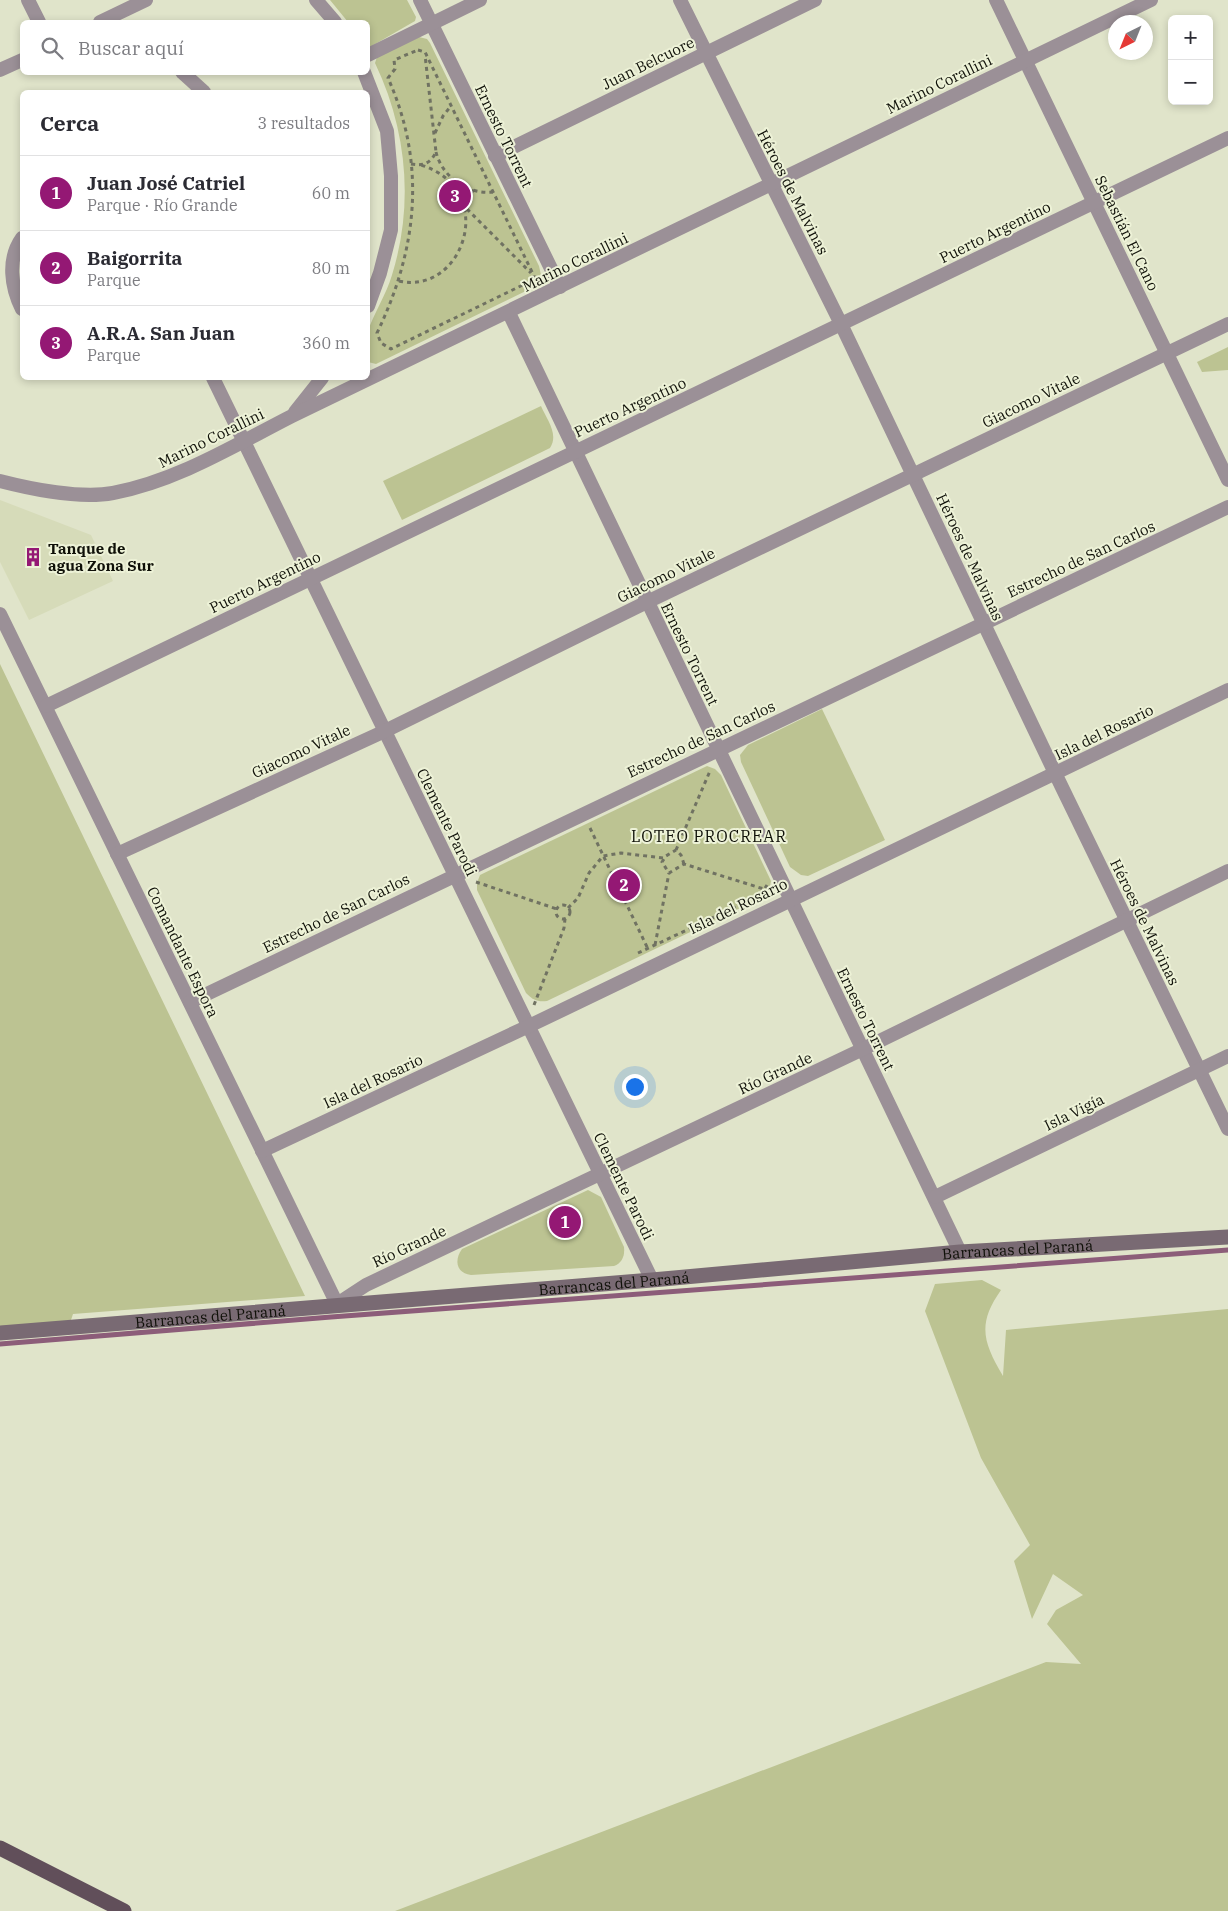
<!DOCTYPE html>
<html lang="es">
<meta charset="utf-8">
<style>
body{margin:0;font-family:"IBM Plex Serif",serif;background:#f2f2f3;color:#2b2b33}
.controls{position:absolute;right:15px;top:15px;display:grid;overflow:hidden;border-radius:8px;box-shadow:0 2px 8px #0003}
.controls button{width:45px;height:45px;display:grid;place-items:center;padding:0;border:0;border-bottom:1px solid #e1e1e2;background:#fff;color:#2b2b33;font:25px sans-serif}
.compass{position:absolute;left:1108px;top:15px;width:45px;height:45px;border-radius:50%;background:#fff;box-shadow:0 2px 8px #0003;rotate:223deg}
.you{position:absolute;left:634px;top:1086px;width:18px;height:18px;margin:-12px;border:4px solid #fff;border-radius:50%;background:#1a73e8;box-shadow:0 0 0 8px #1a73e833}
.badge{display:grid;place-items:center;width:32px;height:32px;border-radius:50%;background:#941874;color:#fff;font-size:16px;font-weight:700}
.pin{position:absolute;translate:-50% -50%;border:2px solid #fff;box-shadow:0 1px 5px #0006}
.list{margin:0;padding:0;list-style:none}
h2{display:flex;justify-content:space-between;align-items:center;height:65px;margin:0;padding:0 20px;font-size:21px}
h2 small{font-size:16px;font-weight:400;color:#7c7c81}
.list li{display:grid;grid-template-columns:32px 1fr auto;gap:15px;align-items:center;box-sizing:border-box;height:75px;padding:0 20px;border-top:1px solid #e1e1e2}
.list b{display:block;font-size:19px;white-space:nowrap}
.list p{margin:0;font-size:16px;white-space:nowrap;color:#7c7c81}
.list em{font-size:16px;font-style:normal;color:#7c7c81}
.icon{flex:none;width:28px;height:28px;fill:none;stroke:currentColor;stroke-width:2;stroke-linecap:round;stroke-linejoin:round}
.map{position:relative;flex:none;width:1228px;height:1911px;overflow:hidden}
.search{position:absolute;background:#fff;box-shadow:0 2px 8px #0003;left:20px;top:20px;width:350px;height:55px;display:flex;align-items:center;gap:12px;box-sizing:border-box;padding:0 18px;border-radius:8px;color:#7c7c81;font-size:19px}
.panel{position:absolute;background:#fff;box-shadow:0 2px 8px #0003;left:20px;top:90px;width:350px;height:290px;border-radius:8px}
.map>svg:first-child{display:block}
</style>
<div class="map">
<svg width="1228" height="1911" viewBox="0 0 1228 1911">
<rect width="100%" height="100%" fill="#e0e4ca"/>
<path fill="#d6dbb9" d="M0 500 91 535 113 581 29 620 0 562Z"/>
<g fill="#bcc392">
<path d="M330 0H407L416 17 415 21 370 47 368 46V22H348Z"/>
<path d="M419 37 427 39 430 43 539 266 541 275 532 288 376 364 368 362C368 353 365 340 368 331 374 313 386 295 392 275 414 204 407 130 375 63L377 57Z"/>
<path d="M1228 347V370L1202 372 1197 362Z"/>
<path d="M541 406C547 420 559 434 550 448L402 520 383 481Z"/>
<path d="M0 664 305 1296 73 1314 70 1323 0 1334Z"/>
<path d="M822 709 885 840 808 876 801 875 790 867 741 762 740 755 748 745Z"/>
<path d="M707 766 715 769 721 775 771 881 769 892 763 897 547 1001C537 1002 533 1000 526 993L477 890V883L480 875Z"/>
<path d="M588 1190 601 1197 624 1247C625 1256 622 1263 614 1266L471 1275C456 1273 454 1260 462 1249Z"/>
<path d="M982 1280 1001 1290C977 1324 983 1342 1003 1376L1006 1330 1228 1309V1911H395L1046 1662 1081 1664 1047 1624 1056 1610 1083 1595 1053 1574 1032 1619 1014 1561 1030 1545 981 1458 925 1311 935 1284Z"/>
</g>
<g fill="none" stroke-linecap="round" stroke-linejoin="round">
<path stroke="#8c5d79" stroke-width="5" d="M0 1344 331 1317 1228 1250"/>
<g stroke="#707262" stroke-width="3" stroke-dasharray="4 4" stroke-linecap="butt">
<path d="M418 50 425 52 534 276 531 281 391 349 381 343 377 333C417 250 427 165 388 78L395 69 394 60Z"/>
<path d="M435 133 443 116 451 106"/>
<path d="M436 152C442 177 468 195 493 192"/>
<path d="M411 164C423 166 430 164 436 152L425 55"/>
<path d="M474 190 466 197 464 206 531 273"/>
<path d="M399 281C463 296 500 190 421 165"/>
<path d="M590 828 648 949"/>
<path d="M676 850 710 771"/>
<path d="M684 864 681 855 676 850 666 856 662 862 669 873 684 864 767 890"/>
<path d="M476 882 557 909"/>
<circle cx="563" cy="912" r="7"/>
<path d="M568 908 578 898 589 873 603 856 621 853 663 858"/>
<path d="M655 945 669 873"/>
<path d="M638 953 761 895 767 885"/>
<path d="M534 1005 564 928 565 919"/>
</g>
<g stroke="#9b9097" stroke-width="14">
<path d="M28 0 39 22"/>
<path d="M316 0 335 22"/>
<path d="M420 0 560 287"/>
<path d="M680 0 841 324 1055 773 1228 1129"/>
<path d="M996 0 1228 480"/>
<path d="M100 22 146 0"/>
<path d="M368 55 480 0"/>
<path d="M0 70 22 60"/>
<path d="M182 72 204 92"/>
<path d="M364 72 387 131 391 176V230L380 273 368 306"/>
<path d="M495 156 815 0"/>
<path d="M22 238C7 259 11 287 22 309"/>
<path d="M509 313 960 1252"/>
<path d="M213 378 652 1280"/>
<path d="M295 412 322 378"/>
<path d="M0 481C31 489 81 499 113 493 177 481 235 445 292 416L1151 0"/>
<path d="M0 614 337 1304 366 1285 863 1049 1228 871"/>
<path d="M46 706 1228 138"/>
<path d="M117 854 385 731 647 602 1228 324"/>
<path d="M190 1002 1228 507"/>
<path d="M262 1151 529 1026 1228 690"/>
<path d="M935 1197 1228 1056"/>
</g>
<path stroke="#796a73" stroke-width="15" id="s1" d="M0 1333 652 1280 960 1252 1228 1237"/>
<path stroke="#614f5a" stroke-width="15" d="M0 1848 124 1911"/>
</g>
<defs>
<g id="building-bare" transform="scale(1.5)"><path d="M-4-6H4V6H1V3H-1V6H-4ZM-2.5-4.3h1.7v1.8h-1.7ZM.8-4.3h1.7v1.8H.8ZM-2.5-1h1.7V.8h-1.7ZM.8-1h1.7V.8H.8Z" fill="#941874" stroke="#edf2d7" stroke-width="2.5" paint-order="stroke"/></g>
</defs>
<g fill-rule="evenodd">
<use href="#building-bare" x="33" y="557"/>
</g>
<g text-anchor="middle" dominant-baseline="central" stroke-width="4" stroke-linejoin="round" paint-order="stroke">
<g font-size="15" fill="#0f1008" stroke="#edf2d7">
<text transform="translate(648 63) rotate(-26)">Juan Belcuore</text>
<text transform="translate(939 84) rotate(-26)">Marino Corallini</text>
<text transform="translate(504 136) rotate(64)">Ernesto Torrent</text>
<text transform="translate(793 192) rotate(63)">Héroes de Malvinas</text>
<text transform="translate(995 232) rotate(-26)">Puerto Argentino</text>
<text transform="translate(1127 233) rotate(64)">Sebastián El Cano</text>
<text transform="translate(575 262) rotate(-26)">Marino Corallini</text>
<text transform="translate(1031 400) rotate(-26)">Giacomo Vitale</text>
<text transform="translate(630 407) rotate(-25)">Puerto Argentino</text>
<text transform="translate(211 438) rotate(-26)">Marino Corallini</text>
<text transform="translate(970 557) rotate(65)">Héroes de Malvinas</text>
<text transform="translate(1081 559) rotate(-25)">Estrecho de San Carlos</text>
<text transform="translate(666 575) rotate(-26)">Giacomo Vitale</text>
<text transform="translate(265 582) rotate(-26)">Puerto Argentino</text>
<text transform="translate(690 654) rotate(64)">Ernesto Torrent</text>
<text transform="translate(1104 732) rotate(-26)">Isla del Rosario</text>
<text transform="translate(701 739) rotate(-25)">Estrecho de San Carlos</text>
<text transform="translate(301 751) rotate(-25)">Giacomo Vitale</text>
<text transform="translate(447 822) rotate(64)">Clemente Parodi</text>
<text transform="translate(738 906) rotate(-26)">Isla del Rosario</text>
<text transform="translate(336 913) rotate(-26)">Estrecho de San Carlos</text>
<text transform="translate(1145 922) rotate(64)">Héroes de Malvinas</text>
<text transform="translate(183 952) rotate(64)">Comandante Espora</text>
<text transform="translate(866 1019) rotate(64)">Ernesto Torrent</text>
<text transform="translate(775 1073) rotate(-25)">Río Grande</text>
<text transform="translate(373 1081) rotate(-25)">Isla del Rosario</text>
<text transform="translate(1074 1112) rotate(-26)">Isla Vigía</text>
<text transform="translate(624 1186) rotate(64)">Clemente Parodi</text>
<text transform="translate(409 1246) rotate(-25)">Río Grande</text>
<text stroke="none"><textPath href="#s1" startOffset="1021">Barrancas del Paraná</textPath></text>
<text stroke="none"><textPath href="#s1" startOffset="616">Barrancas del Paraná</textPath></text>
<text stroke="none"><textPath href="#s1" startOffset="211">Barrancas del Paraná</textPath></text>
</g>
<g font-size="15" font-weight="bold" fill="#0f1008" stroke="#edf2d7" text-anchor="start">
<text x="48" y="548">Tanque de<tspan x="48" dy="17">agua Zona Sur</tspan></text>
</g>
<g font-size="16" letter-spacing="1" fill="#0f1008" stroke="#edf2d7">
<text x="709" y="836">LOTEO PROCREAR</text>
</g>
</g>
</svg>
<div class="controls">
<button>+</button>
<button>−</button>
</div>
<svg class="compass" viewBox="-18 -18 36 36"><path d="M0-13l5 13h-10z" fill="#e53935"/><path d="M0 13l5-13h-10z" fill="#7c7c81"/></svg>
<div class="you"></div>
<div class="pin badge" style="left:565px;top:1222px">1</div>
<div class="pin badge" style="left:624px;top:885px">2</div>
<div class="pin badge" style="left:455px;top:196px">3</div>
<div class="search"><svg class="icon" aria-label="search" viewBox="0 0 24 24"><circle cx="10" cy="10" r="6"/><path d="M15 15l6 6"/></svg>Buscar aquí</div>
<section class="panel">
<h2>Cerca<small>3 resultados</small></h2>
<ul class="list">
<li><span class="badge">1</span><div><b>Juan José Catriel</b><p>Parque · Río Grande</p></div><em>60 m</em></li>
<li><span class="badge">2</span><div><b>Baigorrita</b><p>Parque</p></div><em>80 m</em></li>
<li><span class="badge">3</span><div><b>A.R.A. San Juan</b><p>Parque</p></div><em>360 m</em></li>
</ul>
</section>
</div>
